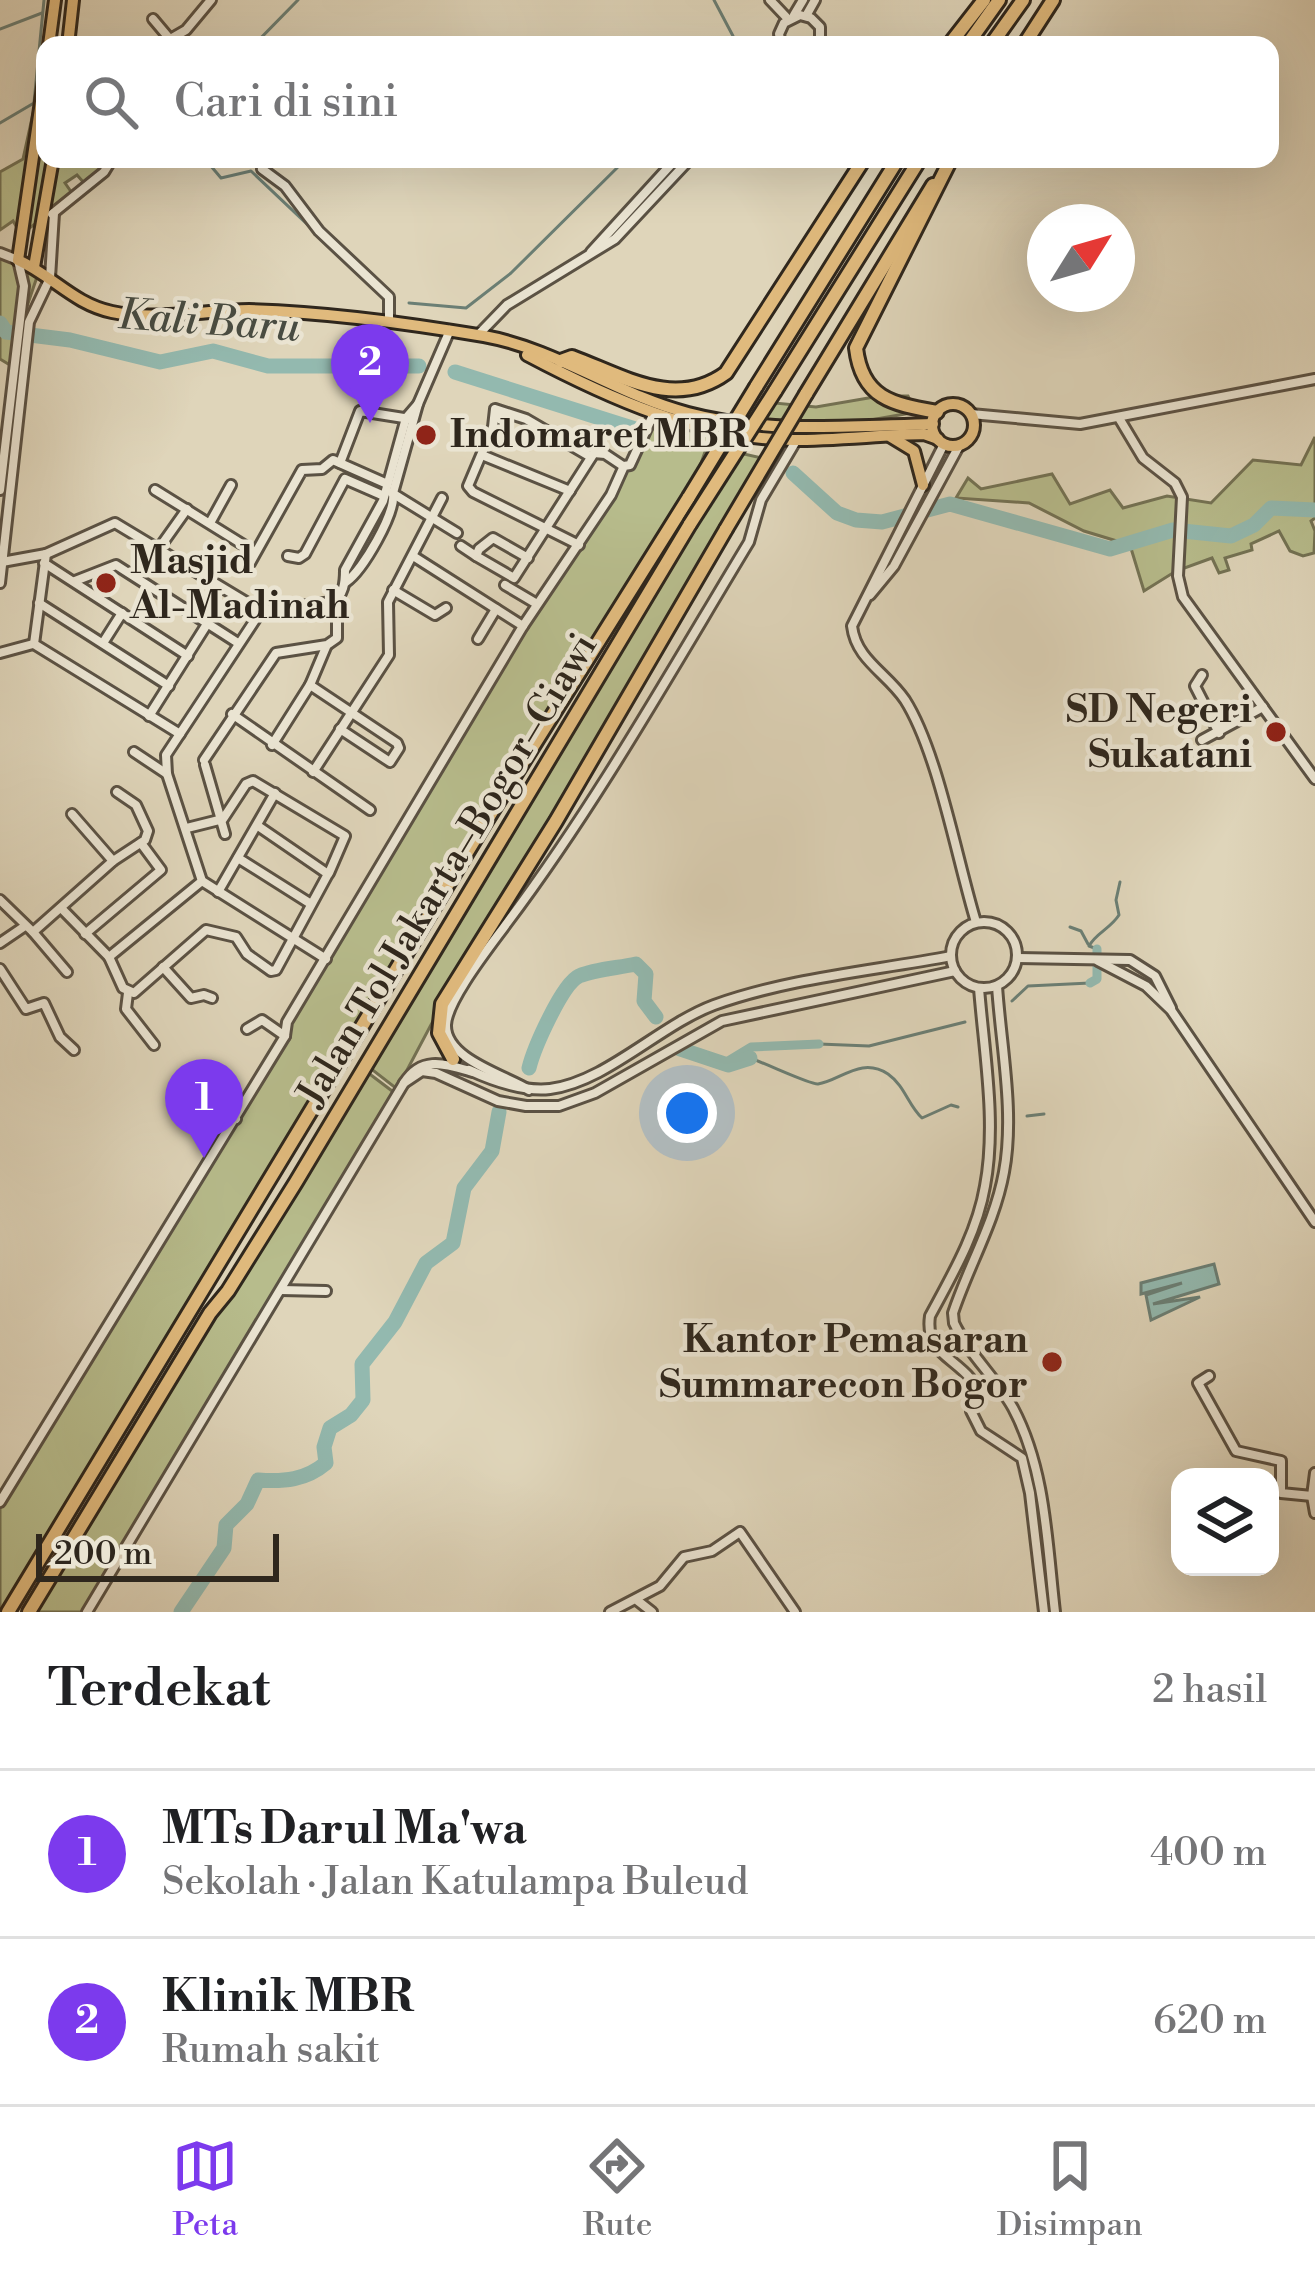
<!DOCTYPE html>
<html lang="id">
<meta charset="utf-8">
<style>
body{margin:0;font-family:"Libre Bodoni",serif;background:#f2f2f2;color:#202124}
.controls{position:absolute;right:36px;bottom:36px;display:grid;overflow:hidden;border-radius:24px;box-shadow:0 12px 48px #0002}
.controls button{width:108px;height:108px;display:grid;place-items:center;padding:0;border:0;border-bottom:3px solid #e0e0e0;background:#fff;color:#202124;font:60px sans-serif}
.compass{position:absolute;left:1027px;top:204px;width:108px;height:108px;border-radius:50%;background:#fff;box-shadow:0 12px 48px #0002;rotate:53deg}
.scale{position:absolute;left:36px;bottom:30px;width:243px;box-sizing:border-box;padding-left:12px;border:6px solid #2f271d;border-top:0;font-size:33px;line-height:42px;white-space:nowrap;color:#2f271d;-webkit-text-stroke:9px #eae4d2;paint-order:stroke}
.you{position:absolute;left:687px;top:1113px;width:42px;height:42px;margin:-30px;border:9px solid #fff;border-radius:50%;background:#1a73e8;box-shadow:0 0 0 18px #1a73e833}
.badge{display:grid;place-items:center;width:78px;height:78px;border-radius:50%;background:#7c3aed;color:#fff;font-size:39px;font-weight:700}
.pin{position:absolute;translate:-50% -99px;filter:drop-shadow(0 3px 6px #0008)}
.pin::after{content:'';position:absolute;top:63px;width:42px;height:36px;background:inherit;clip-path:polygon(0 0,100% 0,50% 100%)}
.list{margin:0;padding:0;list-style:none}
h2{display:flex;justify-content:space-between;align-items:center;height:156px;margin:0;padding:0 48px;font-size:51px}
h2 small{font-size:39px;font-weight:400;color:#757577}
.list li{display:grid;grid-template-columns:78px 1fr auto;gap:36px;align-items:center;box-sizing:border-box;height:168px;padding:0 48px;border-top:3px solid #e0e0e0}
.list b{display:block;font-size:45px;white-space:nowrap}
.list p{margin:0;font-size:39px;white-space:nowrap;color:#757577}
.list em{font-size:39px;font-style:normal;color:#757577}
.icon{flex:none;width:66px;height:66px;fill:none;stroke:currentColor;stroke-width:2;stroke-linecap:round;stroke-linejoin:round}
.map{position:relative;flex:none;width:1315px;height:1612px;overflow:hidden}
.search{position:absolute;background:#fff;box-shadow:0 12px 48px #0002;left:36px;right:36px;top:36px;height:132px;display:flex;align-items:center;gap:30px;box-sizing:border-box;padding:0 42px;border-radius:24px;color:#757577;font-size:45px}
.sheet{height:492px;background:#fff}
nav{display:flex;justify-content:space-around;align-items:center;box-sizing:border-box;height:168px;border-top:3px solid #e0e0e0;background:#fff;font-size:33px;color:#757577}
nav a{display:grid;justify-items:center;gap:6px}
nav .on{color:#7c3aed}
.map>svg:first-child{display:block}
</style>
<div class="map">
<svg width="1315" height="1612" viewBox="0 0 1315 1612">
<rect width="100%" height="100%" fill="#dfd5ba"/>
<filter id="stains"><feTurbulence type="fractalNoise" baseFrequency=".00167" numOctaves="4"/><feColorMatrix values="0 0 0 0 .2 0 0 0 0 .09 0 0 0 0 .02 0 0 0 .5 -.17"/></filter>
<radialGradient id="worn" r=".72"><stop offset=".6" stop-color="#630" stop-opacity="0"/><stop offset="1" stop-color="#630" stop-opacity=".3"/></radialGradient>
<g fill="#b7bc8c" stroke="#737254" stroke-width="3">
<path d="M36 100 45 103V159H93L102 172 85 184 77 175 65 183 74 196 21 234 13 221 0 230V172L23 159Z"/>
<path d="M0 253 39 271 22 321 15 368 0 359Z"/>
<path d="M880 396H908L916 412 808 431 763 424 775 403 816 407Z"/>
<path d="M658 403 717 418 689 497 4 1612H0V1500L285 1036 287 1022 537 604C583 540 626 475 658 403Z"/>
<path d="M1315 437V518L1311 521 1315 531 1314 553 1303 556 1290 551 1279 531 1251 544 1252 550 1225 558 1229 570 1219 573 1212 558 1176 571 1144 591 1130 545 1084 531 1029 503 956 498 968 478 981 489 1052 474 1070 504 1110 490 1123 508 1167 496 1211 503 1253 460 1301 465Z"/>
<path d="M735 452 766 459 442 1004 397 1089 370 1068Z"/>
<path d="M367 1072 396 1094 87 1612H29Z"/>
</g>
<path fill="#93b9af" stroke="#6b7f75" stroke-width="3" d="M1214 1264 1219 1284 1153 1304 1200 1297 1151 1320 1146 1295 1182 1283 1141 1294V1283Z"/>
<g fill="none" stroke-linecap="round" stroke-linejoin="round">
<g stroke="#6b7f75" stroke-width="3">
<path d="M714 0 733 36V45"/>
<path d="M0 29 42 13"/>
<path d="M254 45 298 0"/>
<path d="M0 123 34 103 44 0"/>
<path d="M205 159 221 178 251 171 383 296"/>
<path d="M409 303 466 308 511 273 626 159"/>
<path d="M1070 927 1081 931 1088 944"/>
<path d="M1097 949 1089 946C1096 933 1110 929 1119 915L1116 900 1120 882"/>
<path d="M1012 1001 1028 986 1090 983"/>
<path d="M819 1044 869 1046 965 1022"/>
<path d="M750 1058C765 1063 811 1085 818 1084 840 1081 861 1056 888 1074 905 1086 908 1105 922 1118L951 1105 958 1107"/>
<path d="M1027 1116 1044 1114"/>
</g>
<g stroke="#93b9af" stroke-width="9">
<path d="M1090 983 1097 979V949"/>
<path d="M723 1064 751 1047 819 1044"/>
</g>
<g stroke="#93b9af" stroke-width="15">
<path d="M0 323 6 332 70 340 160 362 213 351 268 366H419"/>
<path d="M455 372 635 429"/>
<path d="M670 439 679 441"/>
<path d="M793 473 837 513 856 520 882 522 950 504 1110 549 1173 530 1231 536 1254 525 1271 508 1315 510"/>
<path d="M680 1049 728 1065 750 1058"/>
<path d="M529 1068C534 1048 562 984 579 976 595 969 618 968 636 964L646 974 644 1001 656 1017"/>
<path d="M181 1612 224 1548 226 1525 247 1504 258 1480C284 1482 306 1480 326 1463L324 1447 330 1428 351 1415 363 1400 362 1364 395 1322 426 1263 453 1243 464 1188 492 1151 499 1112"/>
</g>
<g stroke="#5b5244" stroke-width="14">
<g id="minor">
<path d="M770 0 788 19"/>
<path d="M794 15 803 0"/>
<path d="M806 16 815 0"/>
<path d="M153 19 169 38"/>
<path d="M160 45 186 30 211 0"/>
<path d="M781 45 779 34 784 23 800 15 811 18 820 27V45"/>
<path d="M262 169 285 186 319 231 389 297V322"/>
<path d="M52 214 104 172 112 159"/>
<path d="M591 252 676 159"/>
<path d="M0 253 18 260 24 286 0 490"/>
<path d="M479 334 507 305 615 239 690 159"/>
<path d="M971 414 1080 424 1315 379"/>
<path d="M1119 418 1143 458 1175 483 1182 497 1178 576 1183 597 1315 779"/>
<path d="M944 444 852 626C856 660 887 673 905 700 938 752 957 860 976 922"/>
<path d="M482 455 570 491"/>
<path d="M340 463 360 411 410 419"/>
<path d="M155 490 255 552"/>
<path d="M392 493 457 533"/>
<path d="M210 523 231 485"/>
<path d="M579 545 473 492 468 486 493 427 495 409 526 419 591 457"/>
<path d="M461 546 476 556"/>
<path d="M160 547 187 509"/>
<path d="M46 554 34 644 180 734"/>
<path d="M288 556 299 558 305 554 345 479 384 496"/>
<path d="M413 556 523 626"/>
<path d="M528 558 493 538 479 549 476 556 514 578 594 453 605 454 623 466"/>
<path d="M2 562 46 554 115 523 261 611"/>
<path d="M44 563 188 656"/>
<path d="M250 563 302 470 322 469 333 460 385 483"/>
<path d="M75 581 116 565 238 643"/>
<path d="M346 582C363 570 396 513 393 493L418 404 450 330"/>
<path d="M0 583 29 322 50 278 54 213"/>
<path d="M505 585 537 604"/>
<path d="M393 590 435 615 446 608"/>
<path d="M870 595 894 566 959 446"/>
<path d="M39 603 169 686"/>
<path d="M478 639 496 609"/>
<path d="M103 643 122 613"/>
<path d="M0 653 33 644"/>
<path d="M1202 675 1195 686 1219 733"/>
<path d="M310 685 397 743 399 748 390 762 340 729"/>
<path d="M232 714 370 810"/>
<path d="M149 716 207 624"/>
<path d="M1202 740 1263 707"/>
<path d="M272 745 310 685 326 647"/>
<path d="M134 752 167 774"/>
<path d="M204 760 276 653 327 645 337 638V600"/>
<path d="M205 765 225 834"/>
<path d="M313 772 389 655 388 602 442 498"/>
<path d="M72 814 113 861"/>
<path d="M187 828 223 819 246 784 253 781 345 836 329 873"/>
<path d="M238 858 311 904"/>
<path d="M218 892 275 793"/>
<path d="M0 900 33 932 113 861 145 840 148 831 136 805 117 792"/>
<path d="M62 909 109 957 202 881"/>
<circle cx="984" cy="955" r="33"/>
<path d="M33 932 67 972"/>
<path d="M85 934 161 870 141 843"/>
<path d="M0 943 25 926"/>
<path d="M109 957 123 988 134 993 206 930 236 937 247 954 271 971 276 970 328 874 258 826"/>
<path d="M1018 958 1130 960 1155 976 1171 1008"/>
<path d="M326 959 202 881 167 774 166 755 261 611 332 602C344 596 345 582 345 570L383 501 406 418 418 404"/>
<path d="M1098 961 1146 986 1171 1010 1315 1222"/>
<path d="M163 967 191 998 204 995 212 998"/>
<path d="M0 969 26 1009 44 1003 60 1037 74 1050"/>
<path d="M997 986C1001 1046 1015 1113 1004 1172 995 1222 969 1265 953 1313L954 1323C968 1353 996 1378 1013 1408 1046 1470 1047 1544 1055 1612"/>
<path d="M979 988C984 1052 997 1123 985 1186 977 1233 952 1275 930 1316 925 1351 951 1356 970 1378L971 1411 981 1431 1022 1458 1030 1493 1044 1612"/>
<path d="M128 993 126 1009 154 1045"/>
<path d="M247 1029 262 1020 285 1036"/>
<path d="M469 1070C493 1081 523 1092 550 1089 606 1082 660 1025 714 1005 789 978 873 971 951 956"/>
<path d="M473 1072C445 1064 422 1055 404 1083L422 1071 436 1073 498 1101 526 1106H559L595 1093 722 1021 955 971"/>
<path d="M529 1090C505 1075 445 1059 446 1025 447 1000 491 945 507 923 597 803 671 671 749 542L761 500 796 441"/>
<path d="M205 1091 236 1119"/>
<path d="M281 1290 326 1291"/>
<path d="M1209 1376 1198 1383 1236 1451 1281 1461V1493L1312 1496"/>
<path d="M1315 1473 1312 1496 1315 1513"/>
<path d="M0 1502 285 1036 287 1022 523 626 611 495 624 466 630 465 654 413"/>
<path d="M638 1601 652 1612"/>
<path d="M87 1612 404 1083"/>
<path d="M610 1612 660 1586 684 1557 712 1551 740 1532 795 1612"/>
</g>
</g>
<g stroke="#2f271d" stroke-width="16">
<g id="major">
<path d="M49 45 55 0"/>
<path d="M68 45 73 0"/>
<path d="M45 74 18 260C53 276 74 304 112 312 152 321 207 310 249 310 327 312 407 323 484 336 556 349 618 395 688 413 767 434 852 426 933 424"/>
<path d="M34 267 53 159"/>
<path d="M527 355C610 399 697 438 793 440 836 440 881 435 924 434L938 439"/>
<circle cx="953" cy="425" r="21"/>
<path d="M891 437 914 451 923 485"/>
</g>
</g>
<g stroke="#2f271d" stroke-width="18">
<g id="highway">
<path d="M949 45 984 0"/>
<path d="M967 45 999 0"/>
<path d="M991 45 1023 0"/>
<path d="M1024 45 1053 0"/>
<path d="M561 361 572 357C623 376 675 410 726 373L864 159"/>
<path d="M756 387 898 159"/>
<path d="M775 391 920 159"/>
<path d="M806 394 933 185"/>
<path d="M937 412C893 404 862 399 856 348L951 159"/>
<path d="M453 1059 439 1033 442 1004 556 821 726 529"/>
<path d="M8 1612 483 826 689 497"/>
<path d="M29 1612 210 1313 228 1291 296 1182 690 524"/>
</g>
</g>
<use href="#minor" stroke="#eae4d2" stroke-width="8"/>
<use href="#major" stroke="#e0ba7d" stroke-width="10"/>
<use href="#highway" stroke="#e0ba7d" stroke-width="12"/>
<g stroke="#2f271d" stroke-width="18" stroke-linecap="butt">
<g id="highway-bridge">
<path d="M689 497 756 387"/>
<path d="M690 524 775 391"/>
<path d="M726 529 806 394"/>
</g>
</g>
<use href="#highway-bridge" stroke="#e0ba7d" stroke-width="12"/>
</g>
<g fill="#8f2418" stroke="#eae4d2" stroke-width="4.5">
<circle cx="426" cy="435" r="12"/>
<circle cx="106" cy="583" r="12"/>
<circle cx="1276" cy="732" r="12"/>
<circle cx="1052" cy="1362" r="12"/>
</g>
<g text-anchor="middle" dominant-baseline="central" stroke-width="9" stroke-linejoin="round" paint-order="stroke">
<g font-size="39" font-weight="bold" fill="#2f271d" stroke="#eae4d2" text-anchor="start">
<text x="450" y="435">Indomaret MBR</text>
<text x="130" y="561">Masjid<tspan x="130" dy="45">Al-Madinah</tspan></text>
<text x="1252" y="710" text-anchor="end">SD Negeri<tspan x="1252" dy="45">Sukatani</tspan></text>
<text x="1028" y="1340" text-anchor="end">Kantor Pemasaran<tspan x="1028" dy="45">Summarecon Bogor</tspan></text>
</g>
<g font-size="39" fill="#2f271d" stroke="#eae4d2">
<text transform="translate(448 870) rotate(-59)">Jalan Tol Jakarta–Bogor–Ciawi</text>
</g>
<g font-size="42" font-style="italic" fill="#484c42" stroke="#eae4d2">
<text transform="translate(209 322) rotate(4)">Kali Baru</text>
</g>
</g>
<rect width="100%" height="100%" filter="url(#stains)"/>
<rect width="100%" height="100%" fill="url(#worn)"/>
</svg>
<div class="controls">
<button><svg class="icon" aria-label="layers" viewBox="0 0 24 24"><path d="M12 4l9 5-9 5-9-5zM3 14l9 5 9-5"/></svg></button>
</div>
<svg class="compass" viewBox="-18 -18 36 36"><path d="M0-13l5 13h-10z" fill="#e53935"/><path d="M0 13l5-13h-10z" fill="#757577"/></svg>
<div class="scale">200 m</div>
<div class="you"></div>
<div class="pin badge" style="left:204px;top:1158px">1</div>
<div class="pin badge" style="left:370px;top:423px">2</div>
<div class="search"><svg class="icon" aria-label="search" viewBox="0 0 24 24"><circle cx="10" cy="10" r="6"/><path d="M15 15l6 6"/></svg>Cari di sini</div>
</div>
<section class="sheet">
<h2>Terdekat<small>2 hasil</small></h2>
<ul class="list">
<li><span class="badge">1</span><div><b>MTs Darul Ma'wa</b><p>Sekolah · Jalan Katulampa Buleud</p></div><em>400 m</em></li>
<li><span class="badge">2</span><div><b>Klinik MBR</b><p>Rumah sakit</p></div><em>620 m</em></li>
</ul>
</section>
<nav>
<a class="on"><svg class="icon" aria-label="map" viewBox="0 0 24 24"><path d="M3 6l6-2 6 2 6-2v14l-6 2-6-2-6 2zM9 4v14M15 6v14"/></svg>Peta</a>
<a><svg class="icon" aria-label="directions" viewBox="0 0 24 24"><path d="M12 3l9 9-9 9-9-9zM9 14v-3h6M13 9l2 2-2 2"/></svg>Rute</a>
<a><svg class="icon" aria-label="saved" viewBox="0 0 24 24"><path d="M7 4h10v16l-5-4-5 4z"/></svg>Disimpan</a>
</nav>
